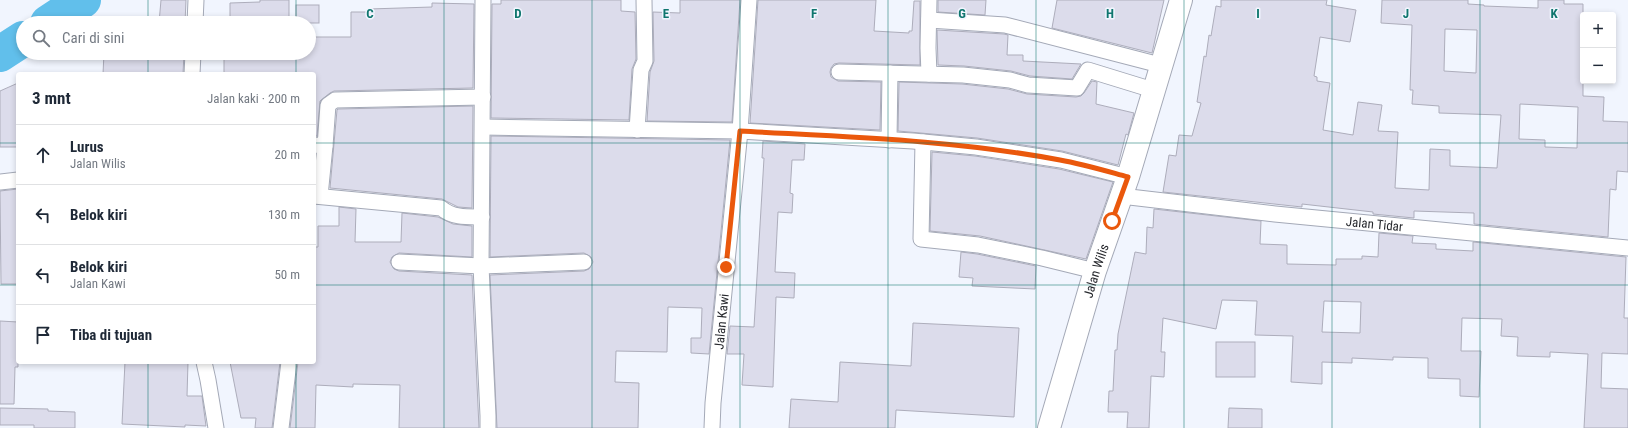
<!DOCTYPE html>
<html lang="id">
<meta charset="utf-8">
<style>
body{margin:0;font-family:"Roboto Condensed",sans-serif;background:#f6f6f7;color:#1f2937}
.controls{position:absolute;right:12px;top:12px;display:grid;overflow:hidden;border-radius:4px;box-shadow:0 2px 6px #0003}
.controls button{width:36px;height:36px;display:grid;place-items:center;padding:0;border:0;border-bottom:1px solid #e0e1e3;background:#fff;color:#1f2937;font:20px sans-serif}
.stop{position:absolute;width:12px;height:12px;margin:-9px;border:3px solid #ea580c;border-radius:50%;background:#fff}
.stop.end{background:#ea580c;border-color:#fff;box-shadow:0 1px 4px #0008}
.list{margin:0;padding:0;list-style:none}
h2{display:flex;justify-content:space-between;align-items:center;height:52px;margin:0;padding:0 16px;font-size:17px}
h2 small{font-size:13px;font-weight:400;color:#747a83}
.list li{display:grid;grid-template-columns:26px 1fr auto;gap:12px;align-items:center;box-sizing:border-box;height:60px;padding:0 16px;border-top:1px solid #e0e1e3}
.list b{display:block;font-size:15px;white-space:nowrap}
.list p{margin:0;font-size:13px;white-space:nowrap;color:#747a83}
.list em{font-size:13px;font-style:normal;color:#747a83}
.icon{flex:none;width:22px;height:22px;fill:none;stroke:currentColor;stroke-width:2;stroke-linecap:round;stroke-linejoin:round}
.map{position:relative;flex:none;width:1628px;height:428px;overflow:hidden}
.search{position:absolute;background:#fff;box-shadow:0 2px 6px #0003;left:16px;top:16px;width:300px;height:44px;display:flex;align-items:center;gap:10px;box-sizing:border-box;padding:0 14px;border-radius:22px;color:#747a83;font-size:15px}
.panel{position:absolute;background:#fff;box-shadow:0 2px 6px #0003;left:16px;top:72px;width:300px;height:292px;border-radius:4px}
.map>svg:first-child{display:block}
</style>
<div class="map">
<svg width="1628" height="428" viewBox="0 0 1628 428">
<rect width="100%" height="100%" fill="#f1f5fe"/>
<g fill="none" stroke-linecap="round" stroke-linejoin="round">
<g stroke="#61bfeb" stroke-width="36">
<path d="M48 23 83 0"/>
<path d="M0 54 23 39"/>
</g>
</g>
<g fill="#dcdceb" stroke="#adadbb" fill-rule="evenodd">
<path d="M161 0H186L185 23H159Z"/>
<path d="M260 0H289V19H250V23H230V3L260 2Z"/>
<path d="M501 0H621V11L635 12 636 59 632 69 629 120 491 118 492 4H501Z"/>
<path d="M680 0H740L732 122 647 121 650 72 654 61 653 12 680 13Z"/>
<path d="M758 0H876L874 31 909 33V31H912L914 1H920V65L839 63 834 64 831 68 830 72 831 77 838 81 881 82 880 130 750 123Z"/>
<path d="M938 0H986L985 15 938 12Z"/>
<path d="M1057 0H1164L1152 53 1052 28Z"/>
<path d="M1221 0H1327L1326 5 1356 10 1350 42 1320 37 1314 76 1317 77V81L1330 83 1323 130 1353 135 1358 102 1382 105 1378 131 1398 132 1395 188 1429 190 1430 149 1450 150V166L1497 168 1501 115 1439 113V106L1412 104 1413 90H1410L1412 25 1381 23 1382 0H1468V4L1484 5V6L1538 8V0H1564V4H1583V96L1604 97 1603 121 1628 122V172L1617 171 1616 190 1610 189 1608 237 1474 224V213L1414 211V218L1373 214V212L1302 204V207L1163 192 1169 155 1176 156 1179 135 1192 136 1201 103 1197 102 1204 56 1206 57 1209 35 1211 36 1216 6 1221 7ZM1445 29 1477 30 1476 73 1444 71ZM1520 104 1578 107 1577 148 1545 147V140L1519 139Z"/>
<path d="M432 3 474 4 473 88 334 91 330 93 320 101 317 136H314V74H224V53H309V37H351V12H369V9L432 7Z"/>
<rect x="296" y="5" width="23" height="18"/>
<path d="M937 30 1004 34 1008 35 1007 55H1023V61L1081 64 1072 79 1030 76 1011 71 964 66 938 65Z"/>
<path d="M104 53H184L183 74H103Z"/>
<path d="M1092 81 1097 82 1096 104 1134 113 1128 135 1126 134 1118 165 1062 151 977 138 898 131 899 82 962 84 1008 89 1027 94 1076 97 1081 96 1084 93Z"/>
<path d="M18 83V147H0V91Z"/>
<path d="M473 106 472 208 458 207 442 199 330 188 337 110 338 109Z"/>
<path d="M491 136 730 140 709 354 691 353V338H701L702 308 668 307 667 352 616 351 615 382 639 383 638 428H497L490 275 584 271 589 269 593 262 591 257 584 253 490 257Z"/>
<path d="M763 141 805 144 804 160H792L790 193 793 194 792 213 778 212 775 272 795 273 794 298 776 297 773 387 742 385 744 354H727L730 326 754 327 764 158H762Z"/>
<path d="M932 152 975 156 1059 169 1113 182 1086 259 980 236 930 231Z"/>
<path d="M18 189V284H1L0 191Z"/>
<path d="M339 207 356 209 355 242H401L402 213 438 217 453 224 472 226V257L399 253 392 257 390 262 394 269 399 271 472 275 479 428H399L400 385 353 384V387L316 385 315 428H290L298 362H314V247H318V226H339Z"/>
<path d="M1154 209 1261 221 1260 244 1287 245V264L1336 265V259H1362V256L1378 257 1379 233 1413 236 1412 243 1436 244V249L1473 251V242L1626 257 1624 318H1628V354L1602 353 1601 388 1628 389V428H1584L1588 354 1550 352V357L1517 356 1518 337 1501 336 1502 319 1462 318 1461 351H1481L1479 397 1460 396V379L1428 378V358L1393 357V360L1352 358V363L1322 362V384L1291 382 1293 336 1255 335 1257 301 1222 300 1216 329 1163 318 1161 352H1165L1164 377 1151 376 1149 428H1127L1128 412H1108L1109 391H1113L1115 350H1117L1118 334 1135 252 1146 254 1147 227 1153 228ZM1324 301 1361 302 1360 333 1322 332Z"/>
<path d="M961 252 977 254 1036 266 1035 289 972 286 973 278 959 277Z"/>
<path d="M0 321 18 322V367H15L14 404H0Z"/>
<path d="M913 323 1019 328 1014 417 896 410 895 428H789L791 399 838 402 840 362 911 366Z"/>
<rect x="1216" y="342" width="39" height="35"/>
<path d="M125 362H188L187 396H202L206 426 185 425V427L122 424Z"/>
<path d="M230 362H280L272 428H255L256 418H241Z"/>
<path d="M0 408 48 409V411L75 412V428H34V425H0Z"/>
<path d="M1229 408 1262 409V428H1228Z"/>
</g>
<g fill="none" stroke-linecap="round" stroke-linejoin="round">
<g stroke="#a4a9b7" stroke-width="17">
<g id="street">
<path d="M483 0 481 266 488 416V428"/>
<path d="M929 20 1005 25 1160 65"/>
<path d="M195 23 196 0"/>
<path d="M839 72 963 75 1010 80 1028 85 1077 88 1088 70 1153 90"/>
<path d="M192 74 193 53"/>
<path d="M929 74 928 48 929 0"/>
<path d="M483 127 740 131 913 141 976 147 1061 160 1128 177"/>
<path d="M637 130 641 70 645 61 644 0"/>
<path d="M889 140 890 73"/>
<path d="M923 142 921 239 978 245 1042 258 1095 271"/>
<path d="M314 145 325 146 328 105 335 100 483 97"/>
<path d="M0 182 18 180"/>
<path d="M314 196 441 208C453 218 467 217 482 217"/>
<path d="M320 196 325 146"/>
<path id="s1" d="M1121 196 1275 214 1628 248"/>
<path d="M399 262 481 266 584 262"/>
<path d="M204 362 208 380 216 428"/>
<path d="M281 428 289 362"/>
<path id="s2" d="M712 428 713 403 740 131 749 0"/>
</g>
</g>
<g stroke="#a4a9b7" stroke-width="24">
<g id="secondary">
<path id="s3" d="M1049 428 1095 271 1128 177 1181 0"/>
</g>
</g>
<use href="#street" stroke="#fff" stroke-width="15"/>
<use href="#secondary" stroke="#fff" stroke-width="22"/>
</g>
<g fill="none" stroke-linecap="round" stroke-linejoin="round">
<path stroke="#ea580c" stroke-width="5" d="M726 267 740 131C847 137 955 140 1060 160 1083 164 1106 171 1128 177L1112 221"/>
</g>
<path fill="none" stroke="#0f766e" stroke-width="1" stroke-opacity="0.55" d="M148 0V23M296 0V23M444 0V428M592 0V428M740 0V428M888 0V428M1036 0V428M1184 0V428M1332 0V428M1480 0V428M148 53V74M296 53V74M0 143H18M314 143H1628M0 285H18M314 285H1628M148 362V428M296 362V428"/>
<g text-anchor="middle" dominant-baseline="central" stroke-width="3" stroke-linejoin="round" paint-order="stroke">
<g font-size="13" fill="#26282d" stroke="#f1f5fe">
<text stroke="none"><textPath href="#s1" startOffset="255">Jalan Tidar</textPath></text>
<text stroke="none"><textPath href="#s3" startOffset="164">Jalan Wilis</textPath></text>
<text stroke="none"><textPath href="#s2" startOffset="107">Jalan Kawi</textPath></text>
</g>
</g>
<g font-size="13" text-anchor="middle" font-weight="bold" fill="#0f766e" stroke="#f1f5fe" stroke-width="3" stroke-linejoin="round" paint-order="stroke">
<text x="370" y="18">C</text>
<text x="518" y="18">D</text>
<text x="666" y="18">E</text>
<text x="814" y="18">F</text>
<text x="962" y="18">G</text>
<text x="1110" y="18">H</text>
<text x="1258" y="18">I</text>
<text x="1406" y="18">J</text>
<text x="1554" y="18">K</text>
</g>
</svg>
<div class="controls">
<button>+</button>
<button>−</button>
</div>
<div class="stop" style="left:1112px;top:221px"></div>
<div class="stop end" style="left:726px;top:267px"></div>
<div class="search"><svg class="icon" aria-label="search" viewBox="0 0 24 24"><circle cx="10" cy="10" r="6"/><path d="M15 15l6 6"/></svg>Cari di sini</div>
<section class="panel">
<h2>3 mnt<small>Jalan kaki · 200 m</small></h2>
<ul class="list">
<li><svg class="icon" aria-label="ahead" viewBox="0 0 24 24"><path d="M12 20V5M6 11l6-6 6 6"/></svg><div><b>Lurus</b><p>Jalan Wilis</p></div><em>20 m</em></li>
<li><svg class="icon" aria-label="left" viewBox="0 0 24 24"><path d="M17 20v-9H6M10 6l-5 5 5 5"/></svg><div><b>Belok kiri</b></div><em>130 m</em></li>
<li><svg class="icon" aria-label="left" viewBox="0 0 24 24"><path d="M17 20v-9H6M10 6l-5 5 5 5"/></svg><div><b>Belok kiri</b><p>Jalan Kawi</p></div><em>50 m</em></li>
<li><svg class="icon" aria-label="arrive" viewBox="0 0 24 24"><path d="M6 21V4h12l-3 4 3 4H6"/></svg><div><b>Tiba di tujuan</b></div></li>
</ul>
</section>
</div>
